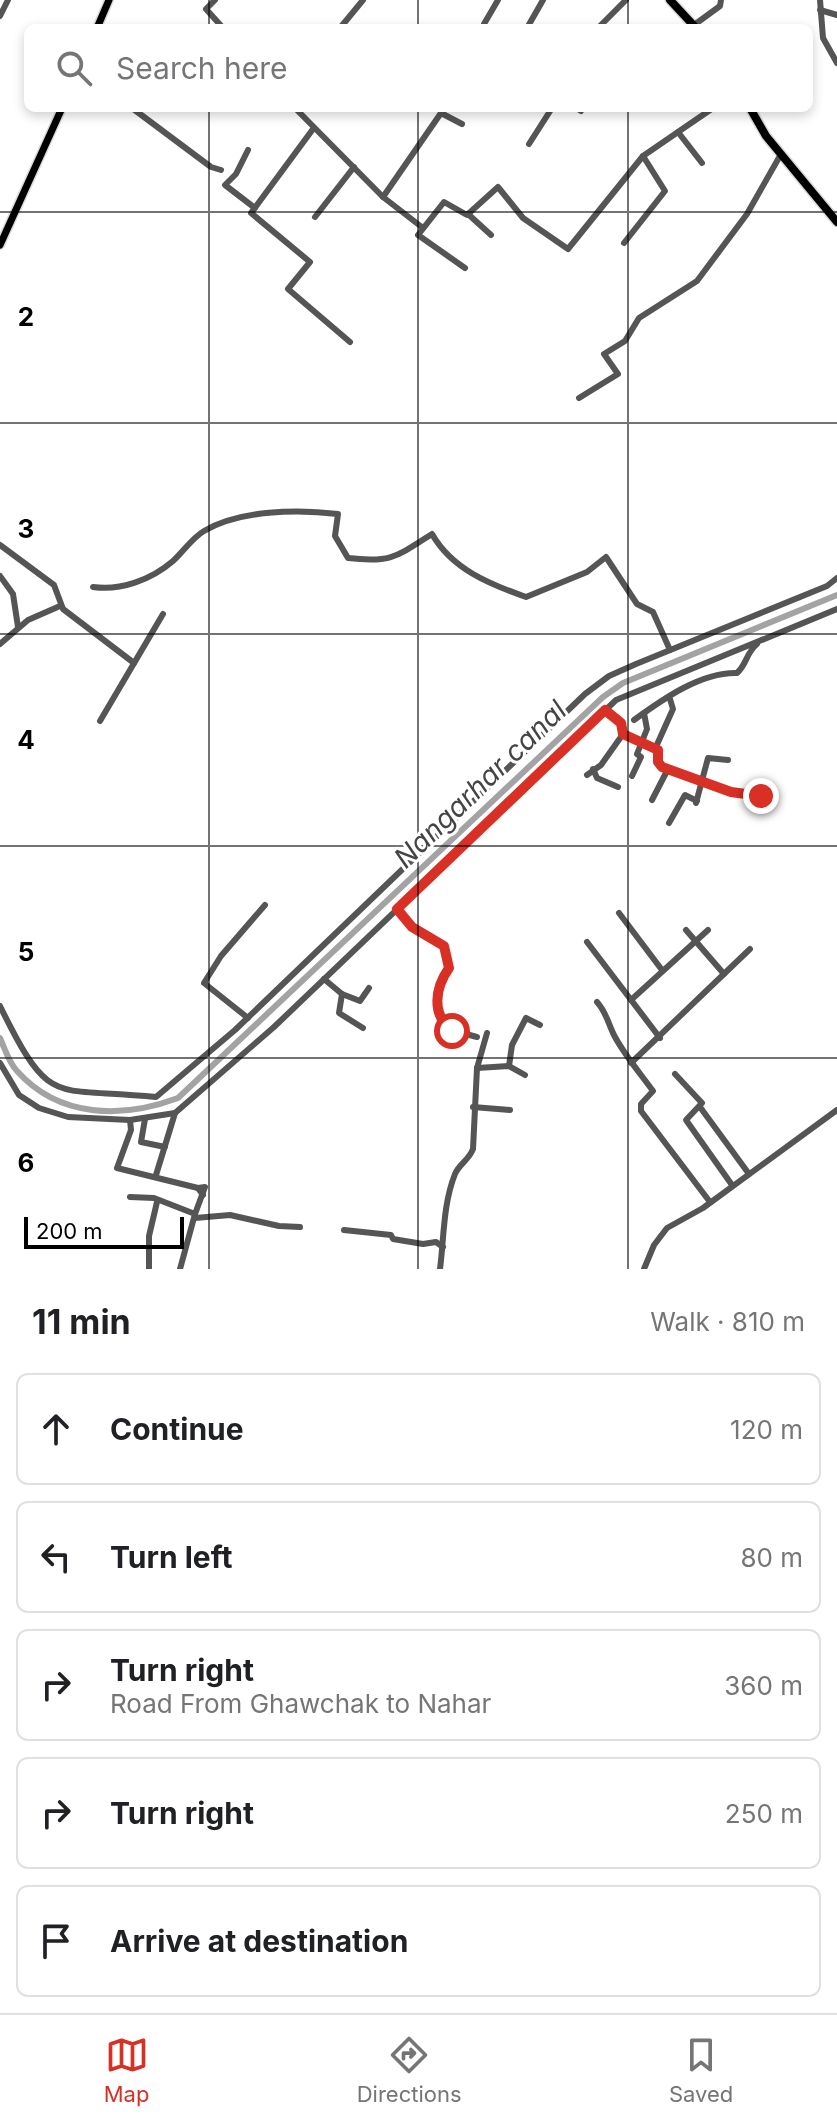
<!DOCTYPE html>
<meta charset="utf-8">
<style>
body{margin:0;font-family:Inter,sans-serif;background:#f6f6f6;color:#202124}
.scale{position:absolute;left:24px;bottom:20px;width:160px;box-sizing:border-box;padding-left:8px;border:4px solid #000;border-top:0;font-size:22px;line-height:28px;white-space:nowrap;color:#000;-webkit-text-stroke:6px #fff;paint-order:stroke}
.stop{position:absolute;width:24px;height:24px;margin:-18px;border:6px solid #d93025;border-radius:50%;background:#fff}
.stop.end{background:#d93025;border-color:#fff;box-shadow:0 2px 8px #0008}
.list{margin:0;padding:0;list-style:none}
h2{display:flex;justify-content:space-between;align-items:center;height:104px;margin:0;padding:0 32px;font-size:34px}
h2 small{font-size:26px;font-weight:400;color:#757577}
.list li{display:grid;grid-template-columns:52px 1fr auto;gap:24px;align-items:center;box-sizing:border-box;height:112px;margin:0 16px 16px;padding:0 16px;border:2px solid #e0e0e0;border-radius:12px}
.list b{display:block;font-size:30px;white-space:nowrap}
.list p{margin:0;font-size:26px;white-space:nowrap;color:#757577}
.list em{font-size:26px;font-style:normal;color:#757577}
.icon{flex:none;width:44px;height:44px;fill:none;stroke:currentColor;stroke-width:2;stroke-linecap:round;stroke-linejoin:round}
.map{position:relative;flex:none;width:837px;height:1269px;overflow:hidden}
.search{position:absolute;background:#fff;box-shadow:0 4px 12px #0003;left:24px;right:24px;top:24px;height:88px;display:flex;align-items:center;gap:20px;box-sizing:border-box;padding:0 28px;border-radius:12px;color:#757577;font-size:30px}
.sheet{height:744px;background:#fff}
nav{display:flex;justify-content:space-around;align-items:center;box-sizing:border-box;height:112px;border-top:2px solid #e0e0e0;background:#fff;font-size:22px;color:#757577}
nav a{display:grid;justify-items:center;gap:4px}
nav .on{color:#d93025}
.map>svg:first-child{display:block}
</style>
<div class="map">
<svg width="837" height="1269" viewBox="0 0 837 1269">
<rect width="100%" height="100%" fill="#fff"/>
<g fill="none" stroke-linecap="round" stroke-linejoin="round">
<path stroke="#a3a3a3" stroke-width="6" d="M0 1038C5 1049 9 1063 17 1071 59 1118 122 1119 178 1098L603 697 623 683 837 595"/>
<g stroke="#dbdbdb" stroke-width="10">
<g id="major">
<path d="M97 28 109 0"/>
<path d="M0 245 62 108"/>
</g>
</g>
<g stroke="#dbdbdb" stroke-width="11">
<g id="highway">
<path d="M670 0 696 28"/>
<path d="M750 108 766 136 837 222"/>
</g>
</g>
<g stroke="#555" stroke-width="6">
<path d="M215 0 206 9 223 28"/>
<path d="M820 0 823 38 837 63"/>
<path d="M820 10 837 15"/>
<path d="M0 16 8 0"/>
<path d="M484 24 498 0"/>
<path d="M694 25 720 6 721 0"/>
<path d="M340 28 363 0"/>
<path d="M527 28 543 0"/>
<path d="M598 28 626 0"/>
<path d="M132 108 211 167 221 170"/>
<path d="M295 108 383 197 423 228"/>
<path d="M576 108 581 111"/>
<path d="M313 129 251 213 310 262 288 289 350 342"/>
<path d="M678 132 702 163"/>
<path d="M529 144 552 108"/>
<path d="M248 150 236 174 225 185 255 208"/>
<path d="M383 197 441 113 462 124"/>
<path d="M468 214 491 235"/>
<path d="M315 217 354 167"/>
<path d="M624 243 665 191 643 156"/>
<path d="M465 268 418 235 444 202 467 215 498 187 523 218 568 249 643 156 713 108"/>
<path d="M579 398 618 374 604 354 625 341 639 318 697 281 747 214 781 154"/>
<path d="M0 545 54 585 63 609 134 663"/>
<path d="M0 576 13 594 18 627"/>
<path d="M93 587C120 591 151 580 173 561 183 552 192 538 204 531 240 510 297 509 338 514L335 536 348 558C391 563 396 557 432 534 452 569 489 584 526 597L587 572 606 557 637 604 653 612 670 650"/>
<path d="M0 644 28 620 60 606"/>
<path d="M605 710 621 723 623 734 660 752 658 762 662 767 731 792 761 796"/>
<path d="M634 720C663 699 701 672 737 673 747 664 746 653 757 644"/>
<path d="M100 721 163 614"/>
<path d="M655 749 673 709 670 699"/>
<path d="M593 769 597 778 618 787"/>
<path d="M587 775 601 765 623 734"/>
<path d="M632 776 641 757 637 754 647 729 644 713"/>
<path d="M652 800 668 769"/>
<path d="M696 803 708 758 728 760"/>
<path d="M669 823 685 795 697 801"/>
<path d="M397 909 412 927 444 946 449 964C447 972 440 979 438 987 430 1020 451 1031 477 1037"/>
<path d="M619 913 662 970"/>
<path d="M686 930 724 974"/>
<path d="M587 942 660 1038"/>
<path d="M324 979 342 994 339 1013 363 1028"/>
<path d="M342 994 360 1001 369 988"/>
<path d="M631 1000 708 930"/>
<path d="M597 1002C607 1013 608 1024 615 1037 626 1057 640 1073 653 1091L641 1104V1111L710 1202"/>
<path d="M0 1006C51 1110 52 1086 156 1097L235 1030 585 694 609 676 636 664 827 586 837 578"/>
<path d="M248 1018 204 983 221 956 265 905"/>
<path d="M0 1063 19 1095 39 1108 68 1117 130 1120 175 1113 274 1027 616 700 837 609"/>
<path d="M631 1063 750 949"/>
<path d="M509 1066 512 1045 526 1018 540 1025"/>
<path d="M477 1068 509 1066 525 1075"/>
<path d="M675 1074 702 1103 686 1120 732 1185"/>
<path d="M473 1107 510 1110"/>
<path d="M700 1107 749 1174"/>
<path d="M145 1119 141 1142 165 1147"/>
<path d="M130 1120 131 1130 117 1168 198 1188 203 1195"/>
<path d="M156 1175 175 1113"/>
<path d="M130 1197 154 1198 195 1214 180 1269"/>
<path d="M195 1214 205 1187 198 1188"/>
<path d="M195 1218 230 1215 279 1226 300 1227"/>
<path d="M344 1230 391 1235 393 1239 423 1244 436 1242 443 1247"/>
<path d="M149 1269V1236L157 1202"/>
<path d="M440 1269C444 1238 443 1204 455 1174 459 1164 469 1160 473 1149L477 1068 487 1033"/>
<path d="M644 1269 654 1245 667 1228 703 1208 837 1110"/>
</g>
<use href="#major" stroke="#000" stroke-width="7"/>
<use href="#highway" stroke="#000" stroke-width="8"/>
</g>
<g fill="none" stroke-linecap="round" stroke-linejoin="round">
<path stroke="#d93025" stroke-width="10" d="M452 1031C431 1014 435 988 449 968L444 946 412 927 397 909 605 710 621 723 623 734 658 750V762L662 767 731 792 761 796"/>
</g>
<path fill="none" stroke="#000" stroke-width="2" stroke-opacity="0.55" d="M209 0V28M418 0V28M628 0V28M209 108V1269M418 108V1269M628 108V1269M0 212H837M0 423H837M0 634H837M0 846H837M0 1058H837"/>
<g text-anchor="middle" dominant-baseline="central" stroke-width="6" stroke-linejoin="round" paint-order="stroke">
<g font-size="28" font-style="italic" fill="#444" stroke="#fff">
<text transform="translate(480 784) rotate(-44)">Nangarhar canal</text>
</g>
</g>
<g font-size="26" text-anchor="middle" font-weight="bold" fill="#000" stroke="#fff" stroke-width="6" stroke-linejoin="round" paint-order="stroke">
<text x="26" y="326">2</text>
<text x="26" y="538">3</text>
<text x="26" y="749">4</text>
<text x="26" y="961">5</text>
<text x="26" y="1172">6</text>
</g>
</svg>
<div class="scale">200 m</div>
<div class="stop" style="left:452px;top:1031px"></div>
<div class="stop end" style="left:761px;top:796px"></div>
<div class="search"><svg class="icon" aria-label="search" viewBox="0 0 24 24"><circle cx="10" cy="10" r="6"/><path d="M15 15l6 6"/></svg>Search here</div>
</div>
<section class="sheet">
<h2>11 min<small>Walk · 810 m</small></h2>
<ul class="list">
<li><svg class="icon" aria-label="ahead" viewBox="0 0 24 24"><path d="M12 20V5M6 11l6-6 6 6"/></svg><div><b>Continue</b></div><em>120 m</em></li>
<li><svg class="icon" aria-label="left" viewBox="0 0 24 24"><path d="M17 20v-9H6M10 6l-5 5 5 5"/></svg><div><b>Turn left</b></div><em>80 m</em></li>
<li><svg class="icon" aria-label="right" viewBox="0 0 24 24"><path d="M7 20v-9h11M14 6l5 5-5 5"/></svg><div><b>Turn right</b><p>Road From Ghawchak to Nahar</p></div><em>360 m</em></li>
<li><svg class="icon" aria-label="right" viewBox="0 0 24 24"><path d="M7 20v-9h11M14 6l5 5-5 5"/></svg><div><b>Turn right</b></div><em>250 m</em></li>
<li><svg class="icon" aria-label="arrive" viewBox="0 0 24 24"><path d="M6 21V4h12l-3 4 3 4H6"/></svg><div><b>Arrive at destination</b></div></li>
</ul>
</section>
<nav>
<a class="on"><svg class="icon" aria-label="map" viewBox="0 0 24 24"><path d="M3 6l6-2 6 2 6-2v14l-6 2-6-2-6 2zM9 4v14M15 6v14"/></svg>Map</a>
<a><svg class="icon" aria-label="directions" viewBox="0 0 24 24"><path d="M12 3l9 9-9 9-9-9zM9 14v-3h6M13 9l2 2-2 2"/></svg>Directions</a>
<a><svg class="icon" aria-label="saved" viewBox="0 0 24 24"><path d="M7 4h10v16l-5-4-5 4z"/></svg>Saved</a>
</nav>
